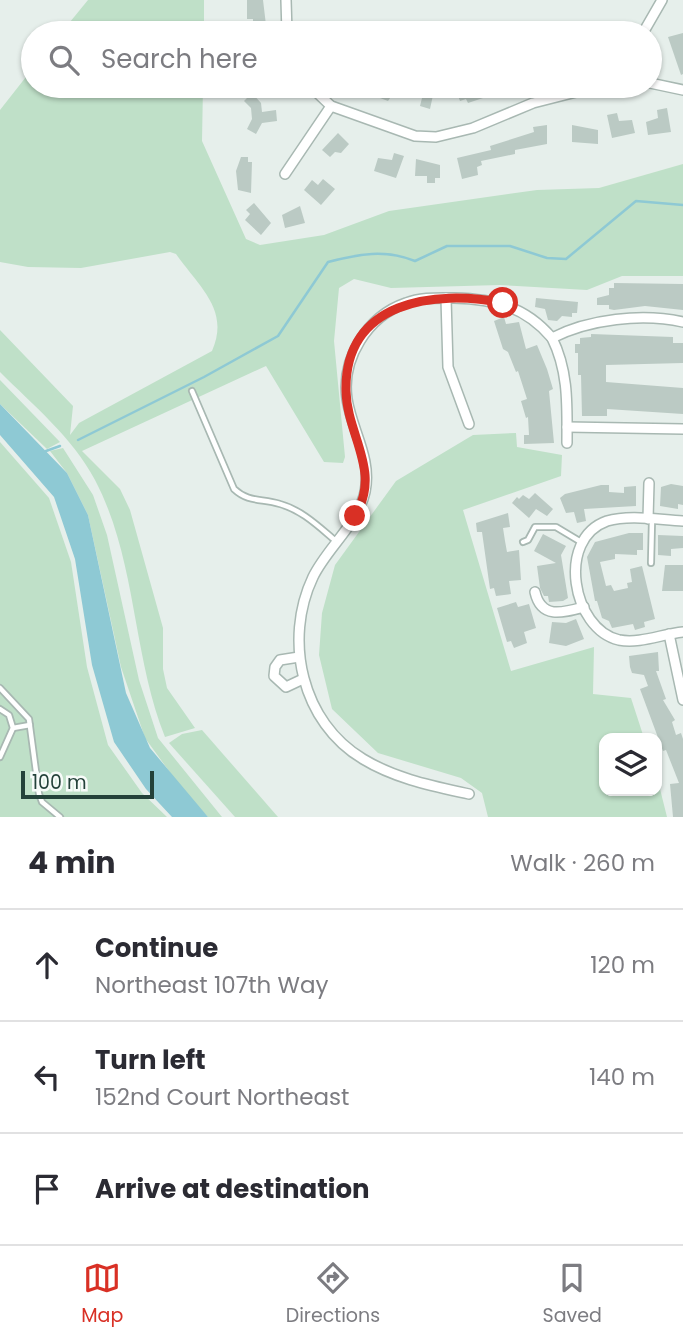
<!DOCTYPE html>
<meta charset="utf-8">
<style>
body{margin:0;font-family:Poppins,sans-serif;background:#f2f2f3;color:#2b2b33}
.controls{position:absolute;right:21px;bottom:21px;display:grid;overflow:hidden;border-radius:14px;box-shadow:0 2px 5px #0004}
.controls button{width:63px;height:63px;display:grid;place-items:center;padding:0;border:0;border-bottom:2px solid #e1e1e2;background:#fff;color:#2b2b33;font:35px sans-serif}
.scale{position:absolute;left:21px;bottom:18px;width:133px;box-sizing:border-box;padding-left:7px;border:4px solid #24423a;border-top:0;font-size:19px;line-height:24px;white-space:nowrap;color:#24423a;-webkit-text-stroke:5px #f7fbf9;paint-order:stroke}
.stop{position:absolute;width:21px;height:21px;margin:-16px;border:5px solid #d93025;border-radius:50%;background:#fff}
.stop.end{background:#d93025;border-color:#fff;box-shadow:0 2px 7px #0008}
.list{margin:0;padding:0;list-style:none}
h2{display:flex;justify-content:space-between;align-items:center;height:91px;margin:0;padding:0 28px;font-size:30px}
h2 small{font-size:23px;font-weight:400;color:#7c7c81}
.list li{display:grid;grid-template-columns:46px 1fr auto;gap:21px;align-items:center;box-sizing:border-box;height:112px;padding:0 28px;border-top:2px solid #e1e1e2}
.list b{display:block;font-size:26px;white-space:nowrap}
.list p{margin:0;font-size:23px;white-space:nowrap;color:#7c7c81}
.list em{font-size:23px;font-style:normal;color:#7c7c81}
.icon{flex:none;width:38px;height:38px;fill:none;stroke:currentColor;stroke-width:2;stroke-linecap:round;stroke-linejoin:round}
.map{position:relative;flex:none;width:683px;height:817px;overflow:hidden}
.search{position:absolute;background:#fff;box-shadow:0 2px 5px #0004;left:21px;right:21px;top:21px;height:77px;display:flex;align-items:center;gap:18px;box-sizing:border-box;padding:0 24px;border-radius:38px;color:#7c7c81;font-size:26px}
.sheet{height:427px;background:#fff}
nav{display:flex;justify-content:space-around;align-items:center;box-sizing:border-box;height:98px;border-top:2px solid #e1e1e2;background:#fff;font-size:19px;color:#7c7c81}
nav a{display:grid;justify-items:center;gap:4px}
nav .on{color:#d93025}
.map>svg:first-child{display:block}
</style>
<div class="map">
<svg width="683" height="817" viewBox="0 0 683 817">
<rect width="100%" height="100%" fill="#e6efeb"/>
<g fill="#bfe0c8">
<path d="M88 0H204V33H61Z"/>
<path d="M33 68V86H203L202 141 246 239 260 245 324 235 389 211 537 190 599 188 683 164V276H622L587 290 500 285 391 288 354 279 339 288 334 341 345 457 343 463 324 462 266 366 82 451 120 489 130 510 163 628V669L167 688 195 728 165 737C132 654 137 560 95 480 73 438 33 405 0 372V330L73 406 70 435 79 423 212 351C230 310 200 288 176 254L170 252 81 268 28 267 0 262V110Z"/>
<path d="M0 380 60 442 47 449 0 404Z"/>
<path d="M516 433 517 447 562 455 561 476 463 510 511 671 594 647 593 694 631 698 644 738H604V791H657V777L667 817H488L482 793 461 778 378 753 332 709 319 655 322 613 335 565 396 481 473 435Z"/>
<path d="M0 442 49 498 71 562 87 667 108 745 142 793 167 817H0Z"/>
<path d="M63 448 93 495 107 535 139 680 158 738 222 817H208L185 793 145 738 121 667 88 515 67 473 50 451Z"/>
<path d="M202 730 278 817H235L169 743 182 734Z"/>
</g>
<path fill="#8ec9d4" d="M0 404 67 473 88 515 126 693 150 748 208 817H172L146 789 114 742 92 665 75 559 54 497 0 435Z"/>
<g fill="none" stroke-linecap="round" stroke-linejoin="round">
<g stroke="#8ec9d4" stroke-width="2.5">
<path d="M78 440 204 377 278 336 328 262C359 254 385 249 415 261L447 246H510L547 258 566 259 636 201 683 205"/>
<path d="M46 451 60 446"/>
</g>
</g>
<g fill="#bbcac4">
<path d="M247 0H263L266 25H253V19H247Z"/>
<path d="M683 33V74L681 75 668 37Z"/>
<path d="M368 86H387L395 91 388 101 364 92Z"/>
<path d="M412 86H435L430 109 420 106 422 98 410 92Z"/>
<path d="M462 86H513V88L468 103 466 99 460 101 455 88Z"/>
<path d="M252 93 261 103 262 112 276 110 277 121 262 123 256 134 247 129 252 119 251 108 244 101Z"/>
<path d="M667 108 671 132 648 135 646 122 658 118 657 110Z"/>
<path d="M617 113 619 121 632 120 635 133 612 138 607 115Z"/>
<path d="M547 125V144L515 150V154L481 161 482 165 477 167 478 175 462 179 457 158 491 150 490 146 534 132 533 127Z"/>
<path d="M572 125 598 130V144L572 142Z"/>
<path d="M338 133 349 144 341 153 335 152 330 157 322 150Z"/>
<path d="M394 153 404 156 396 178 374 171 378 158 392 160Z"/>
<path d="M241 157H248V162H252L251 193 238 190 236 171Z"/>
<path d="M416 159 440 165V178H435V183H427V176H415Z"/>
<path d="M323 179 335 189 321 205 304 190 312 180 318 185Z"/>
<path d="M254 203 271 223 261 235 245 220 250 214 246 210Z"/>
<path d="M300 206 305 223 285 228 282 215Z"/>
<path d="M614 283 683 284V310L645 306 614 310 609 309V305H597V298L609 295V288H614Z"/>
<path d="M536 298 578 302 577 313H572V317L562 316 557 321 548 320 545 309 535 307Z"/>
<path d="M504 317 506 324 519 322 526 349 537 345 547 369 553 389 549 391 554 443 524 444V435H529L528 417 526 418 521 401 527 399 518 371 516 372 508 352 503 349 494 321Z"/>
<path d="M591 334 673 337V343H683V363L606 365V382L683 388V414L607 409V416H582L581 375H578V353H575V344H580V338L591 337Z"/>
<path d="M671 484 683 486V505L678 504V509L660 506 661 487Z"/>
<path d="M601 485H609V492L624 493V487L636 486V506L584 509 586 521 577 523 574 512 566 513 560 498 565 494Z"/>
<path d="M535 493 553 509 547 516 536 509 529 518 512 503 517 497 519 499 523 495 529 499Z"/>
<path d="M508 513 510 527 503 528 505 541 507 552 519 550 521 580 509 581 511 594 496 596 494 588 490 589 482 532H477L476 523Z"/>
<path d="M629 533H643V550H637V555L615 554V559L600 562 606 586 611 585 614 591 628 588 627 583 632 582 630 569 642 566 655 619 644 622 645 627 635 630 633 624 612 628 609 621 602 618 597 601H595L587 557 595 542Z"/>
<path d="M543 534 566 546 561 555 568 598 563 601 549 602 548 596H544L540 588 537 566 556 563 534 551Z"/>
<path d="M658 535 683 536V548L671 549V556L658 555Z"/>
<path d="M665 565H683V591H662Z"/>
<path d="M516 602 518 607 529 604 536 628 524 632 527 643 514 648 511 641 507 642 497 608Z"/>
<path d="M576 619 584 639 566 646 549 643 552 622 566 623Z"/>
<path d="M658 652 659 671H656L666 699 663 700 675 720 672 722 676 735 681 733 683 739V817H673L670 784 679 783 666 750 663 751 640 689 648 686 644 675 632 673 630 667 629 656Z"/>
</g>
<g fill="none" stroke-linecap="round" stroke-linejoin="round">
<g stroke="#a8b8b2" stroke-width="8">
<g id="service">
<path d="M192 391 234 489C249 503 262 498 280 504 302 510 319 527 336 541"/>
<path d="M523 542 528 540 535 527H556L581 542"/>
<path d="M651 563 652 520"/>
<path d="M0 688 29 719 39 794 42 802 60 817"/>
<path d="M0 709 9 715 13 728 0 757"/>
<path d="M13 728 30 725"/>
</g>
</g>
<g stroke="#a8b8b2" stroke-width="12">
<g id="minor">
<path d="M286 0 287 33"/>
<path d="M643 33 662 0"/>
<path d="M650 83 683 90"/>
<path d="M310 86 331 106 415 136 436 137 473 128 533 103 600 86"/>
<path d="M285 174 331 106"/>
<path d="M446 298 448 367 469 424"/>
<path d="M552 338C569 372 567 407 567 443"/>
<path d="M567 427 683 429"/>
<path d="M648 519 649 483"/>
<path d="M683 521C660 520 630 514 607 521 556 539 572 629 619 640 640 644 662 634 683 632"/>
<path d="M535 592C541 619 562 613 584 607"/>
<path d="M669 634 683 700"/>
<path d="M299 657 280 660 275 667 274 676 286 687 303 679"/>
<path d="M469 794C433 786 396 779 363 759 302 723 283 640 313 577 327 548 358 524 365 492 372 458 352 431 347 399 341 358 368 316 406 303 421 297 438 298 454 298 494 299 525 306 552 338 589 319 642 313 683 322"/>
</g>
</g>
<use href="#service" stroke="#fff" stroke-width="4.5"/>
<use href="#minor" stroke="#fff" stroke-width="9"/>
</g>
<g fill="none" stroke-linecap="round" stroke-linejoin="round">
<path stroke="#d93025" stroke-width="9" d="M355 516C382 471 347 436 346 391 344 301 435 289 503 303"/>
</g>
</svg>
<div class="controls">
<button><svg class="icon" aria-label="layers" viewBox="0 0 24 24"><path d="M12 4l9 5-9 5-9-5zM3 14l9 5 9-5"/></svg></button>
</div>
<div class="scale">100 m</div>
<div class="stop" style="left:503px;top:303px"></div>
<div class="stop end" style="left:355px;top:516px"></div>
<div class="search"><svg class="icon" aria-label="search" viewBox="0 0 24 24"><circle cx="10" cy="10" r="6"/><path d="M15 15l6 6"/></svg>Search here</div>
</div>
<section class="sheet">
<h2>4 min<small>Walk · 260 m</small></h2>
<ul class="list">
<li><svg class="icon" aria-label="ahead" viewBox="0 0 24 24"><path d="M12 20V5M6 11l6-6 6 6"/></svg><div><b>Continue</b><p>Northeast 107th Way</p></div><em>120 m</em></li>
<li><svg class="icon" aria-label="left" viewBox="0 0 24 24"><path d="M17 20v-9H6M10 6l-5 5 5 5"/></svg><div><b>Turn left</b><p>152nd Court Northeast</p></div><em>140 m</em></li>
<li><svg class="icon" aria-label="arrive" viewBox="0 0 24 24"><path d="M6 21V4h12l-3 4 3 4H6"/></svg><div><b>Arrive at destination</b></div></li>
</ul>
</section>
<nav>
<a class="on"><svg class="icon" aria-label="map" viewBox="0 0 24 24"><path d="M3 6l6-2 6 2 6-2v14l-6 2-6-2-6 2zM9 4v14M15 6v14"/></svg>Map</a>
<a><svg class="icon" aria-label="directions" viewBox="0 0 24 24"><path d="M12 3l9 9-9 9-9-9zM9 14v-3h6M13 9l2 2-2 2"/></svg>Directions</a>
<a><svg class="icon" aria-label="saved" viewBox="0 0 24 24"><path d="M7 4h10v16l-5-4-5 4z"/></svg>Saved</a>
</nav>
